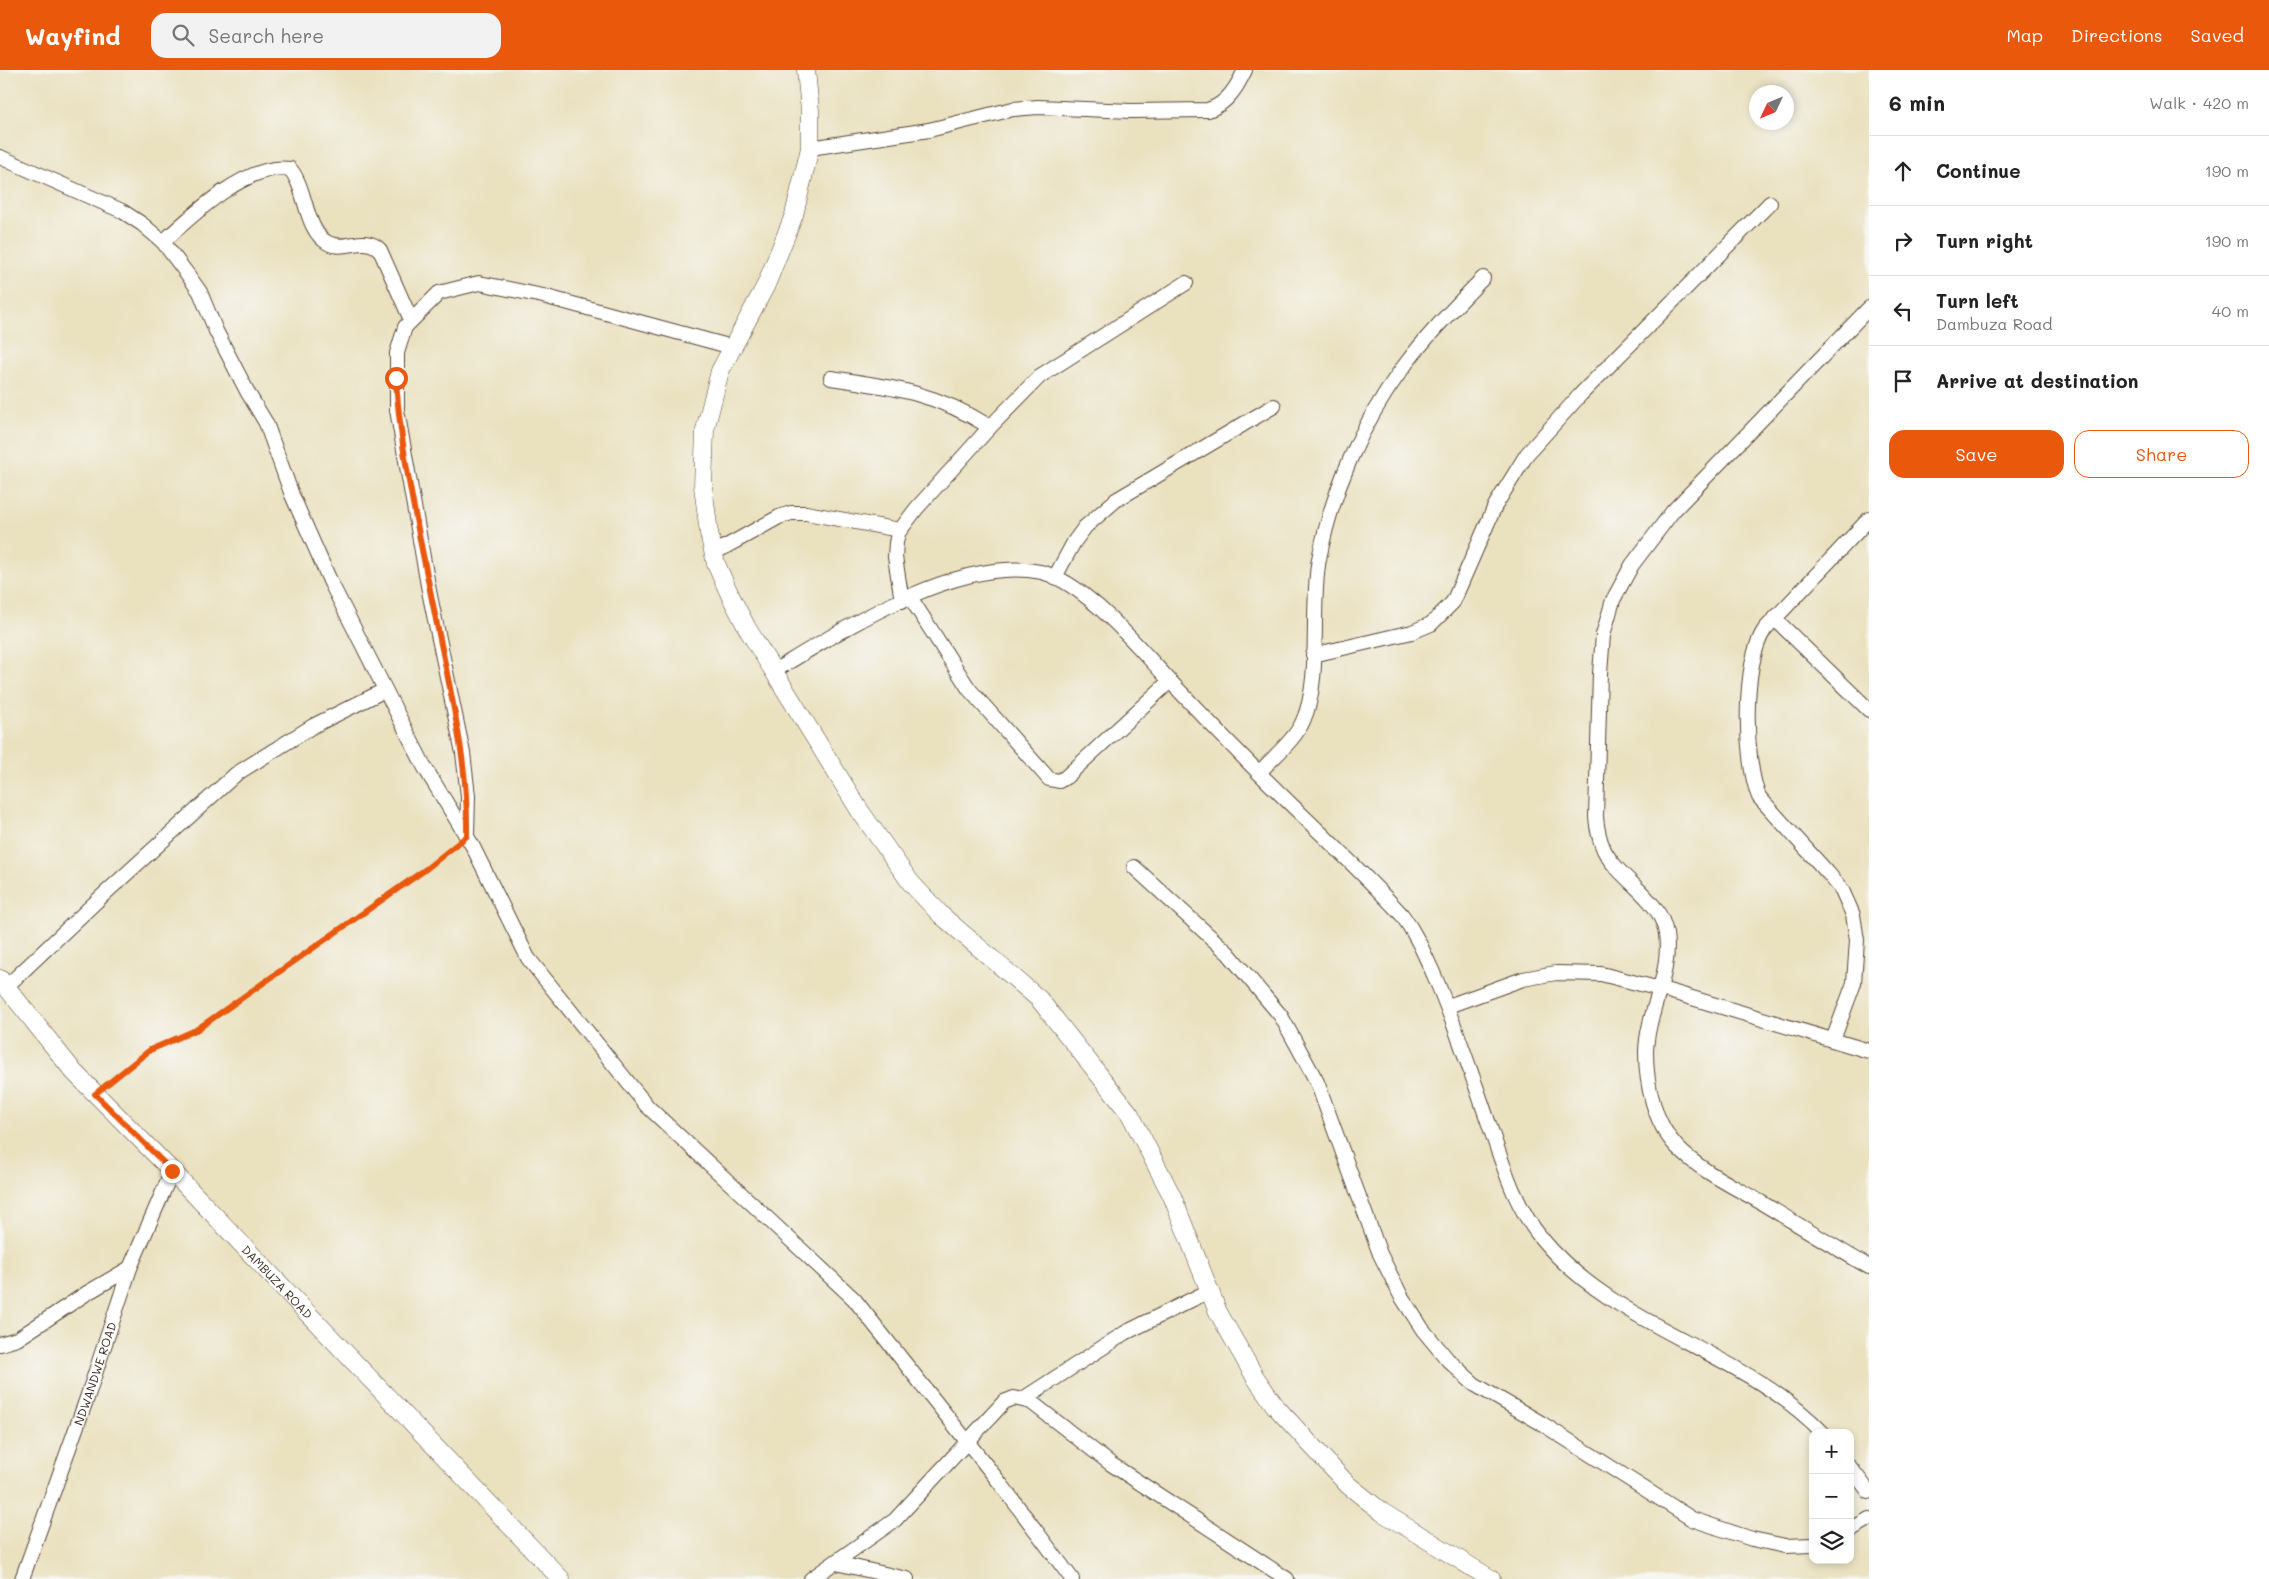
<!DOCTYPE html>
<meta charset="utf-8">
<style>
body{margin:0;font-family:Mali,sans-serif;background:#f2f2f2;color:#222}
.controls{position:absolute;right:15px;bottom:15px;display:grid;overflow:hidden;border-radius:10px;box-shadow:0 2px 8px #0003}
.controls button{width:45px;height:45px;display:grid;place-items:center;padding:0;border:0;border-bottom:1px solid #e0e0e0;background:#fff;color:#222;font:25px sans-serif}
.compass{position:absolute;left:1749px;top:15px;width:45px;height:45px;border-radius:50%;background:#fff;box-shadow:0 2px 8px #0003;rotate:226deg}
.stop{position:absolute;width:15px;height:15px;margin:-11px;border:4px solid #ea580c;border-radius:50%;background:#fff}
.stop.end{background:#ea580c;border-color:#fff;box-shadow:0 1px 5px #0008}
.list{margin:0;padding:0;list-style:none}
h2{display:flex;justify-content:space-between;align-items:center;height:65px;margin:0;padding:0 20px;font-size:21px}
h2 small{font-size:16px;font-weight:400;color:#767676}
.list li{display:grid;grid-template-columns:32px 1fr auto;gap:15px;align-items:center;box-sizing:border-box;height:70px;padding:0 20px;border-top:1px solid #e0e0e0}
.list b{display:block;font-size:19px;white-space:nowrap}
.list p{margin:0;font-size:16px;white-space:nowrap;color:#767676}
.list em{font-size:16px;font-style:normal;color:#767676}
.actions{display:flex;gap:10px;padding:15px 20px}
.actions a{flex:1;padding:11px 0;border:1px solid #ea580c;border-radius:15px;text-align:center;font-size:18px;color:#ea580c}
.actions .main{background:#ea580c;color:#fff}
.icon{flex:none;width:28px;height:28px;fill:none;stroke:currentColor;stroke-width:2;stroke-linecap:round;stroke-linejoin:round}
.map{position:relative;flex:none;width:1869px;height:1509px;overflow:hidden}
header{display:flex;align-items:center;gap:30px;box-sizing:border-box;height:70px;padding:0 25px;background:#ea580c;color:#fff}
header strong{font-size:24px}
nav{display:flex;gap:28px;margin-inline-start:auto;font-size:18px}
.search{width:350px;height:45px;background:#f2f2f2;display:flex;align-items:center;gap:12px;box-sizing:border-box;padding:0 18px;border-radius:15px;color:#767676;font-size:19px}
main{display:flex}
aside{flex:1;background:#fff}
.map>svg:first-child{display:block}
</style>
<header>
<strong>Wayfind</strong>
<div class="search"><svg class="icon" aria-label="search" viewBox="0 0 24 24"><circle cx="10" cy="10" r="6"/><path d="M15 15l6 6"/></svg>Search here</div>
<nav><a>Map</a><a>Directions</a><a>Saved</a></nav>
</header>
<main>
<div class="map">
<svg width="1869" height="1509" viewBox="0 0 1869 1509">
<rect width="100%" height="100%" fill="#f6f6f2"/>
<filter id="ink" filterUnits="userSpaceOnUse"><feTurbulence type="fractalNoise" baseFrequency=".02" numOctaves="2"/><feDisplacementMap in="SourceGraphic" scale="10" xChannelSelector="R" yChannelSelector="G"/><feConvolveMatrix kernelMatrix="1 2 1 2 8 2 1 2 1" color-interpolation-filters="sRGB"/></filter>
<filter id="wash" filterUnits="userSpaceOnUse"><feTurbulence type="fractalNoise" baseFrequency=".0096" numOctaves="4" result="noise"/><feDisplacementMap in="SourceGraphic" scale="20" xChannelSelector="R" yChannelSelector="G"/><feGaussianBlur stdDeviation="1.12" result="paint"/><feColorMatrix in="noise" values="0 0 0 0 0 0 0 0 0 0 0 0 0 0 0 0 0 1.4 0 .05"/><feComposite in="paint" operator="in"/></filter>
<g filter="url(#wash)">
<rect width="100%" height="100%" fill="#eae1bf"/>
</g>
<g filter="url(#ink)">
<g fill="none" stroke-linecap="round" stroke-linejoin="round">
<g stroke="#554536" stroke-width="16">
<g id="minor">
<path d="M810 78 929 60 1013 39 1038 37 1131 41 1208 40C1227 34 1237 17 1245 0"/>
<path d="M0 87 122 141 142 154 163 172 188 205 200 222 216 261 248 323 266 353 292 425 331 513 425 698 472 775 528 888 647 1036 854 1229 1000 1413 1072 1509"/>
<path d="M163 172C192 145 248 92 290 99 307 118 304 160 328 173 345 182 365 164 380 180L411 250"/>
<path d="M1869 238 1673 441 1632 495 1613 530 1603 565 1600 603 1596 747C1597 759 1599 769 1604 780 1620 811 1661 828 1666 864 1672 905 1647 941 1646 982 1646 1014 1654 1053 1677 1077 1700 1101 1733 1116 1762 1133 1797 1154 1833 1176 1869 1197"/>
<path d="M831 308C893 317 936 323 990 357"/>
<path d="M714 483 779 447 791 443H806L900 460"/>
<path d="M1055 507 1074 472 1085 457 1116 430 1274 336"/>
<path d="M910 527 969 619 1049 709 1059 711 1066 707 1170 611"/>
<path d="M902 531 895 487 896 473 898 463 916 439 990 357 1040 306 1186 213"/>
<path d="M1774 548 1869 640"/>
<path d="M1313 585 1412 562 1431 554 1453 532 1495 436 1527 384 1581 324 1770 133"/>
<path d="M774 601C842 560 958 485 1041 502 1085 512 1139 578 1170 611 1200 643 1230 674 1261 705 1308 752 1357 796 1402 845 1416 864 1424 883 1434 905 1456 956 1473 1008 1491 1060 1504 1098 1516 1138 1542 1169 1616 1259 1744 1280 1823 1363"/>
<path d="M1259 703C1273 687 1295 670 1303 651 1322 610 1310 537 1319 489 1332 422 1361 354 1402 299 1426 266 1455 237 1483 208"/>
<path d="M467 765 468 726 463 683 429 521 397 340V283L405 257 439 223 479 213 543 226 732 277"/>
<path d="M1134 797 1228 883 1281 946 1317 1012 1380 1184 1401 1226 1423 1260 1448 1290 1474 1314 1541 1353 1692 1449 1752 1469 1785 1476 1813 1475"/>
<path d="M6 917 101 827 236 704 313 656 385 620"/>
<path d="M1448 936 1523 909 1556 903 1601 904 1672 922 1869 981"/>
<path d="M1833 970 1854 913 1857 870 1853 845 1842 820 1828 803 1759 727C1744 691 1742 591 1765 559L1869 449"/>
<path d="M0 1274 17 1269 87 1223 130 1198"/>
<path d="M1023 1329 1125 1263 1209 1221"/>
<path d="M1850 1397 1869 1422"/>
<path d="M1850 1460 1869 1449"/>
<path d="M836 1493 907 1509"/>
<path id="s1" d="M22 1509 87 1328 130 1198 172 1101"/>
<path d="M811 1509 895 1450 1004 1332 1014 1328 1031 1332 1111 1394 1287 1509"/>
</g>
</g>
<g stroke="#554536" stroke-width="19">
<g id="tertiary">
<path d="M806 0 810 41V78L794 145 766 215 720 301 705 360 703 416 709 463 716 494 730 525 747 558 860 741 911 813 941 845 1039 929 1130 1044 1172 1126 1218 1242 1255 1307 1276 1337 1348 1415 1382 1442 1491 1509"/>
<path id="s2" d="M0 909 74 1002 172 1101 561 1509"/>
</g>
</g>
<path stroke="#554536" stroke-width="3" stroke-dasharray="1 4" stroke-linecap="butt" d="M108 1013 150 980 196 960 426 799 457 774"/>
<use href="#minor" stroke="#fff" stroke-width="14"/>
<use href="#tertiary" stroke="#fff" stroke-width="18"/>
</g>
</g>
<g fill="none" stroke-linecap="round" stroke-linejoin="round" filter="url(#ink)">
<path stroke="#ea580c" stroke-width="6" d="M172 1101 95 1024 150 980 196 960 426 799 467 766C468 709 459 664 448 608 436 550 424 492 413 433 405 391 398 351 396 308"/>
</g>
<g text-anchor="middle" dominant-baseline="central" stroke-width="5" stroke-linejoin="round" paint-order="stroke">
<g font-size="12" fill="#3b2a1e" stroke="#f6f6f2">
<text stroke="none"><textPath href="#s2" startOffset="411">DAMBUZA ROAD</textPath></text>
<text stroke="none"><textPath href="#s1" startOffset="218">NDWANDWE ROAD</textPath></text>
</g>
</g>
</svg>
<div class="controls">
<button>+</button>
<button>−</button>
<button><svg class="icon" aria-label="layers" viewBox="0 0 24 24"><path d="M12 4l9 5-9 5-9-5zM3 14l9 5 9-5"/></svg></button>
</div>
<svg class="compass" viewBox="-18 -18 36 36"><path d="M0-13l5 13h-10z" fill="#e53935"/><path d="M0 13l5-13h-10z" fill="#767676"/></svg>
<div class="stop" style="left:396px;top:308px"></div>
<div class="stop end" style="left:172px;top:1101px"></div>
</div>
<aside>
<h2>6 min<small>Walk · 420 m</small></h2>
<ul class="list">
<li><svg class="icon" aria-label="ahead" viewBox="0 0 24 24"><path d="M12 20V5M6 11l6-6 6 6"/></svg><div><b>Continue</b></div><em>190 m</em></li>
<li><svg class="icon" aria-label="right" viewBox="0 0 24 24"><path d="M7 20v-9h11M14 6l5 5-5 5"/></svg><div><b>Turn right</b></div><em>190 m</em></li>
<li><svg class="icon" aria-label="left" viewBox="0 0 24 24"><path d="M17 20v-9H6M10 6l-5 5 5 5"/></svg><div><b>Turn left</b><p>Dambuza Road</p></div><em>40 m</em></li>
<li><svg class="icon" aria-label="arrive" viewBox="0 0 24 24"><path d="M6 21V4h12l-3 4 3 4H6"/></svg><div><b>Arrive at destination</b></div></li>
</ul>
<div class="actions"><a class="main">Save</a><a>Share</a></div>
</aside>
</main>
